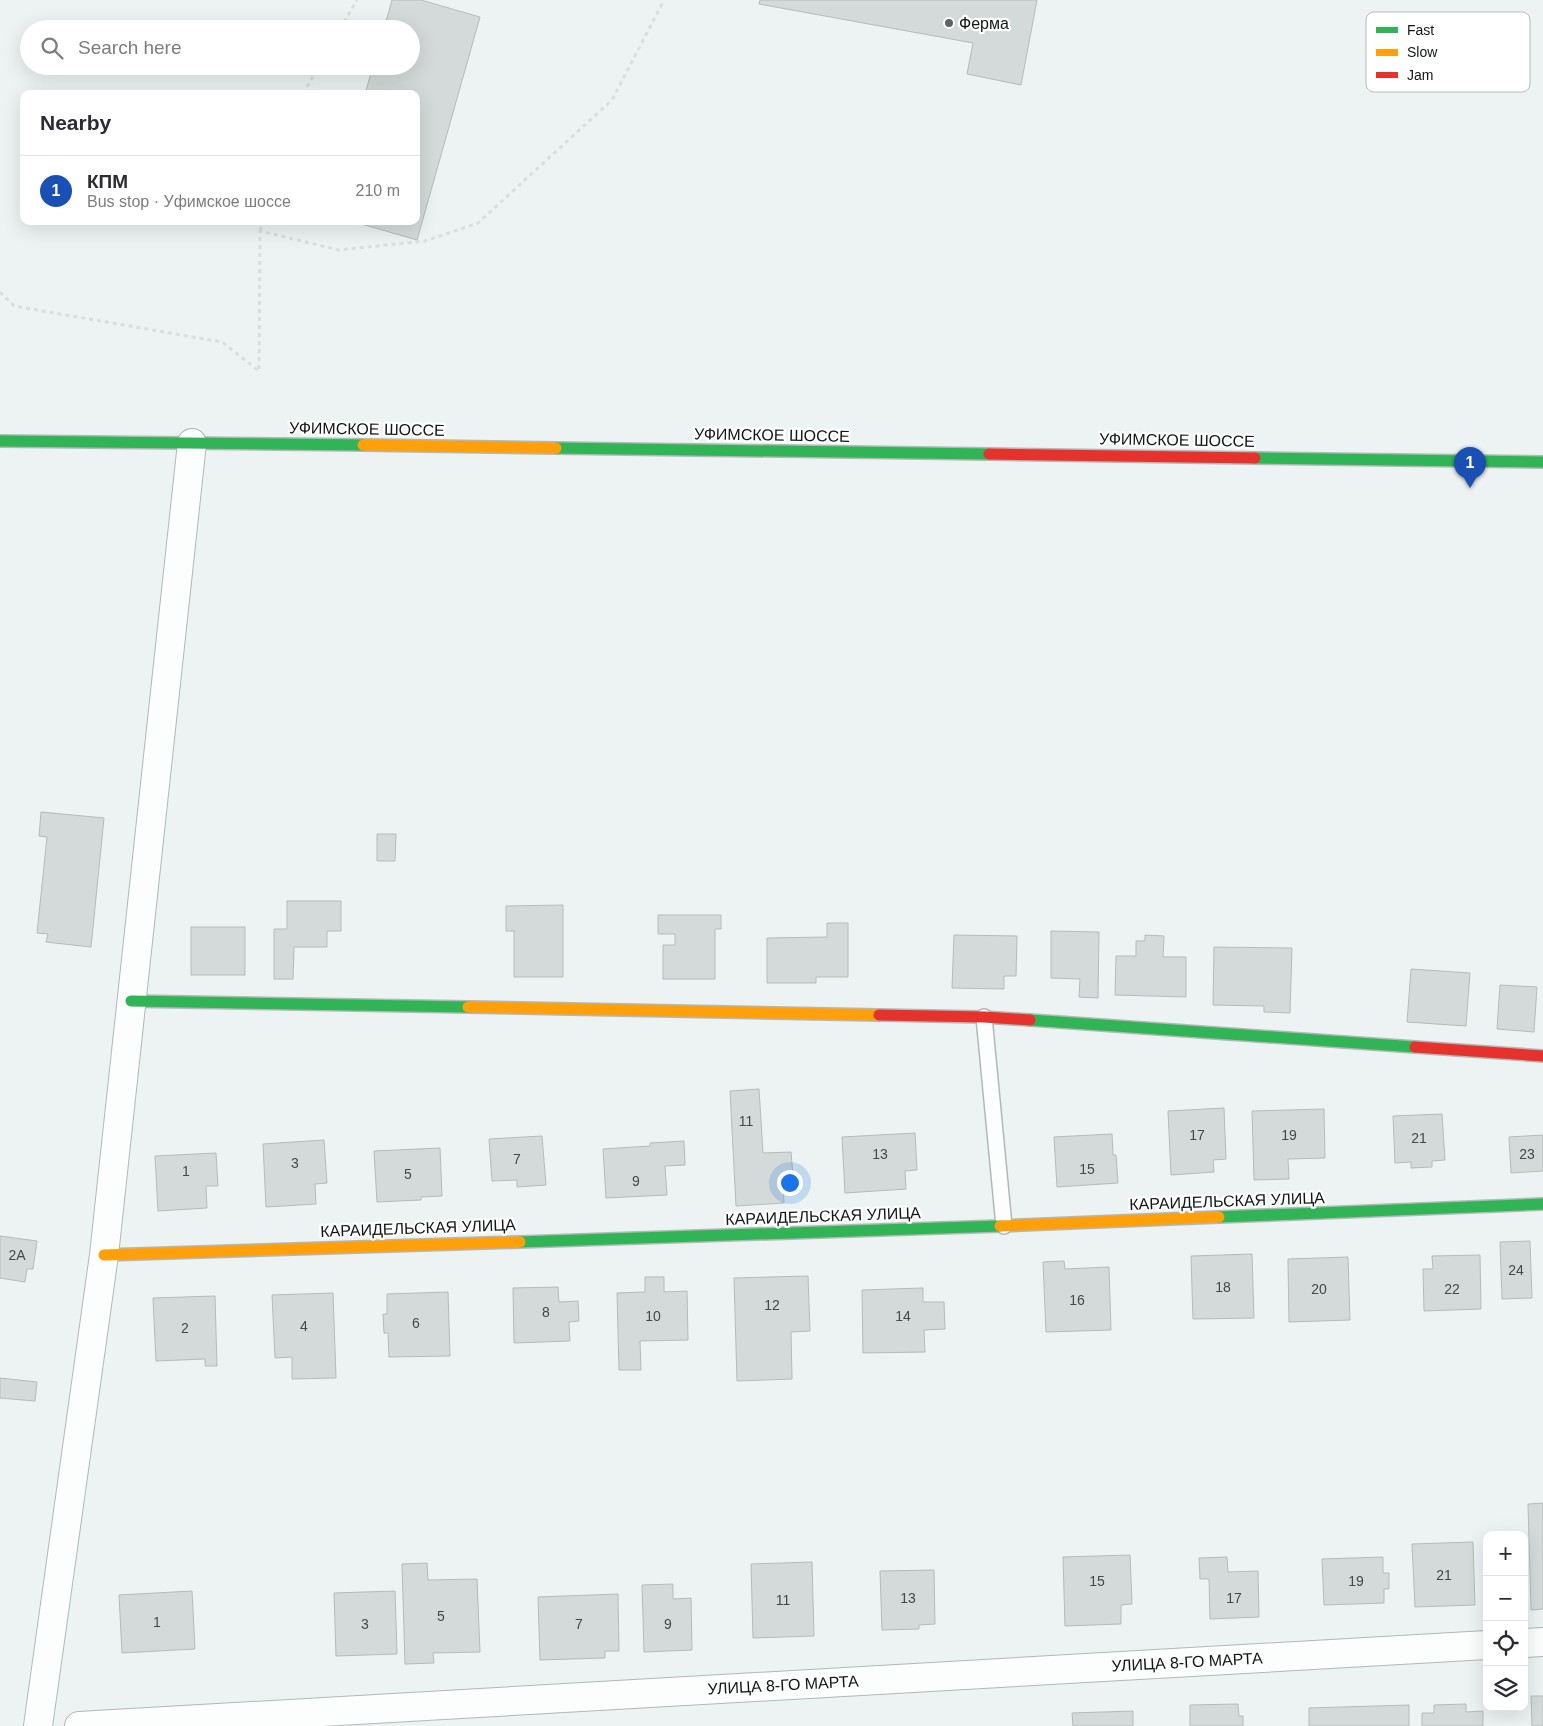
<!DOCTYPE html>
<meta charset="utf-8">
<style>
body{margin:0;font-family:Arial,sans-serif;background:#f2f2f3;color:#2b2b33}
.controls{position:absolute;right:15px;bottom:15px;display:grid;overflow:hidden;border-radius:10px;box-shadow:0 5px 20px #0002}
.controls button{width:45px;height:45px;display:grid;place-items:center;padding:0;border:0;border-bottom:1px solid #e1e1e2;background:#fff;color:#2b2b33;font:25px sans-serif}
.you{position:absolute;left:789px;top:1182px;width:18px;height:18px;margin:-12px;border:4px solid #fff;border-radius:50%;background:#1a73e8;box-shadow:0 0 0 8px #1a73e833}
.badge{display:grid;place-items:center;width:32px;height:32px;border-radius:50%;background:#5e6363;color:#fff;font-size:16px;font-weight:700}
.pin{position:absolute;translate:-50% -41px;filter:drop-shadow(0 1px 2px #0008)}
.pin::after{content:'';position:absolute;top:26px;width:18px;height:15px;background:inherit;clip-path:polygon(0 0,100% 0,50% 100%)}
.list{margin:0;padding:0;list-style:none}
h2{display:flex;justify-content:space-between;align-items:center;height:65px;margin:0;padding:0 20px;font-size:21px}
h2 small{font-size:16px;font-weight:400;color:#7c7c81}
.list li{display:grid;grid-template-columns:32px 1fr auto;gap:15px;align-items:center;box-sizing:border-box;height:70px;padding:0 20px;border-top:1px solid #e1e1e2}
.list b{display:block;font-size:19px;white-space:nowrap}
.list p{margin:0;font-size:16px;white-space:nowrap;color:#7c7c81}
.list em{font-size:16px;font-style:normal;color:#7c7c81}
.icon{flex:none;width:28px;height:28px;fill:none;stroke:currentColor;stroke-width:2;stroke-linecap:round;stroke-linejoin:round}
.map{position:relative;flex:none;width:1543px;height:1726px;overflow:hidden}
.search{position:absolute;background:#fff;box-shadow:0 5px 20px #0002;left:20px;top:20px;width:400px;height:55px;display:flex;align-items:center;gap:12px;box-sizing:border-box;padding:0 18px;border-radius:28px;color:#7c7c81;font-size:19px}
.panel{position:absolute;background:#fff;box-shadow:0 5px 20px #0002;left:20px;top:90px;width:400px;height:135px;border-radius:10px}
.map>svg:first-child{display:block}
</style>
<div class="map">
<svg width="1543" height="1726" viewBox="0 0 1543 1726">
<rect width="100%" height="100%" fill="#ecf3f2"/>
<g fill="#d4dad9" stroke="#b6bbba">
<path d="M392 0H421L480 17 417 240 351 221H416V94H365L373 66H411V29H384Z"/>
<path d="M760 0H1037L1021 85 967 74 973 43 759 4Z"/>
<path d="M41 812 104 818 91 947 46 942 48 934 37 933 47 837 39 836Z"/>
<path d="M377 834H396L395 861H377Z"/>
<path d="M287 901H341V931H327V947H294L293 979H274V929H287Z"/>
<path d="M563 905V977H514V931H506V906Z"/>
<path d="M658 915H721V929H715V979H663V945H675V934H658Z"/>
<path d="M827 923H848V977H816V983H767V938L827 937Z"/>
<rect x="191" y="927" width="54" height="48"/>
<path d="M1051 931 1099 932 1098 998 1079 997 1080 979 1051 978Z"/>
<path d="M954 935 1017 936 1016 976H1004V989L952 988Z"/>
<path d="M1145 935 1164 936 1163 957H1186V997L1115 995 1116 956H1136V941H1145Z"/>
<path d="M1214 947 1292 948 1290 1013 1264 1012V1006L1213 1005Z"/>
<path d="M1411 969 1470 973 1466 1026 1407 1022Z"/>
<path d="M1500 985 1537 987 1534 1032 1497 1029Z"/>
<path d="M759 1089 763 1153 791 1152 794 1187H783L784 1203 736 1206 730 1091Z"/>
<path d="M1224 1108 1226 1159 1213 1160 1214 1172 1171 1175 1168 1111Z"/>
<path d="M1324 1109 1325 1158 1288 1159 1289 1179 1254 1180 1252 1111Z"/>
<path d="M1442 1114 1445 1160 1432 1161V1167L1411 1168V1162L1395 1163 1393 1116Z"/>
<path d="M915 1133 917 1170 905 1171 906 1189 845 1193 842 1137Z"/>
<path d="M1112 1134 1113 1155H1116L1118 1183 1057 1187 1054 1137Z"/>
<path d="M1543 1135V1171L1511 1173 1509 1137Z"/>
<path d="M542 1136 546 1185 517 1187V1180L492 1181 489 1139Z"/>
<path d="M324 1140 327 1183 315 1184 316 1204 266 1207 263 1144Z"/>
<path d="M684 1141 685 1165 665 1166 667 1195 606 1198 603 1149 650 1146V1143Z"/>
<path d="M440 1148 442 1196 421 1197V1200L377 1202 374 1151Z"/>
<path d="M216 1153 218 1186H206L207 1208 158 1211 155 1156Z"/>
<path d="M0 1236 37 1241 33 1269H27L25 1282 0 1278Z"/>
<path d="M1530 1241 1532 1298 1502 1299 1500 1242Z"/>
<path d="M1252 1254 1254 1318 1193 1319 1191 1256Z"/>
<path d="M1480 1255 1481 1309 1424 1311 1423 1269H1433L1432 1256Z"/>
<path d="M1348 1257 1350 1320 1289 1322 1288 1259Z"/>
<path d="M1064 1261 1065 1269 1109 1267 1111 1330 1046 1332 1043 1262Z"/>
<path d="M808 1276 810 1331 791 1332 792 1379 737 1381 734 1278Z"/>
<path d="M645 1277H664V1292L687 1291 688 1340 640 1341 641 1370H619L617 1293 645 1292Z"/>
<path d="M558 1287 559 1302 578 1301 579 1321 569 1322 570 1341 514 1343 513 1288Z"/>
<path d="M923 1288V1302H944L945 1329 924 1330 925 1352 863 1353 862 1290Z"/>
<path d="M448 1292 450 1356 389 1357 388 1333H384L383 1314H387V1294Z"/>
<path d="M333 1293 336 1378 292 1379V1357L275 1358 272 1295Z"/>
<path d="M215 1296 217 1366H205V1359L156 1361 153 1298Z"/>
<path d="M0 1378 37 1382 35 1401 0 1398Z"/>
<path d="M1543 1503V1609L1531 1610 1528 1504Z"/>
<path d="M1473 1542 1475 1605 1415 1607 1412 1544Z"/>
<path d="M1130 1555 1132 1604 1121 1605V1624L1065 1626 1063 1557Z"/>
<path d="M1227 1557 1228 1572 1258 1571 1259 1617 1210 1619 1209 1579H1200L1199 1558Z"/>
<path d="M1383 1557V1573H1389V1589H1384V1603L1324 1605 1322 1559Z"/>
<path d="M812 1562 814 1636 753 1638 751 1564Z"/>
<path d="M427 1563 428 1580 477 1579 480 1652 433 1653 434 1663 405 1664 402 1564Z"/>
<path d="M934 1570 935 1624 919 1625V1629L882 1630 880 1571Z"/>
<path d="M673 1584V1599L691 1598 692 1650 644 1652 642 1585Z"/>
<path d="M192 1591 195 1649 122 1653 119 1595Z"/>
<path d="M395 1591 397 1654 336 1656 334 1593Z"/>
<path d="M618 1594 619 1651H605V1658L540 1660 538 1597Z"/>
<path d="M1531 1696H1543V1726H1532Z"/>
<path d="M1238 1704 1239 1716H1243V1726H1190V1705Z"/>
<path d="M1466 1704V1712L1483 1711V1726H1422V1713H1434V1705Z"/>
<path d="M1409 1705V1726H1309V1708Z"/>
<path d="M1133 1711V1726H1073L1072 1713Z"/>
</g>
<g fill="none" stroke-linecap="round" stroke-linejoin="round">
<g stroke="#b2b8b7" stroke-width="18">
<path id="lane" d="M984 1017 1004 1226"/>
</g>
<g stroke="#b2b8b7" stroke-width="30">
<g id="street">
<path d="M1524 1643 1543 1642"/>
<path d="M38 1726 104 1255 192 443"/>
<path d="M79 1726 1487 1645"/>
</g>
</g>
<g stroke="#b2b8b7" stroke-width="14">
<g id="fast">
<path d="M0 441 363 445"/>
<path d="M556 448 989 454"/>
<path d="M1255 458 1543 462"/>
<path d="M131 1001 468 1007"/>
<path d="M1030 1020 1415 1047"/>
<path d="M1219 1217 1543 1204"/>
<path d="M520 1242 1000 1226"/>
</g>
</g>
<g stroke="#b2b8b7" stroke-width="14">
<g id="slow">
<path d="M363 445 556 448"/>
<path d="M468 1007 879 1015"/>
<path d="M1000 1226 1219 1217"/>
<path d="M104 1255 520 1242"/>
</g>
</g>
<g stroke="#b2b8b7" stroke-width="14">
<g id="jam">
<path d="M989 454 1255 458"/>
<path d="M879 1015 984 1017 1030 1020"/>
<path d="M1415 1047 1543 1056"/>
</g>
</g>
<g stroke="#dbdede" stroke-width="3" stroke-dasharray="4 4" stroke-linecap="butt">
<path d="M340 29 357 0"/>
<path d="M303 94 319 66"/>
<path d="M260 231 263 221"/>
<path d="M0 292 14 306 222 342 259 371 260 231 339 250 425 241 478 223 612 100 664 0"/>
</g>
<use href="#lane" stroke="#fcfdfd" stroke-width="15"/>
<use href="#street" stroke="#fcfdfd" stroke-width="28"/>
<use href="#fast" stroke="#30b455" stroke-width="11"/>
<use href="#slow" stroke="#ff9f0a" stroke-width="11"/>
<use href="#jam" stroke="#e5322d" stroke-width="11"/>
</g>
<circle fill="#5e6363" stroke="#fff" stroke-width="2" cx="949" cy="23" r="5"/>
<g text-anchor="middle" dominant-baseline="central" stroke-width="4.5" stroke-linejoin="round" paint-order="stroke">
<g font-size="14" fill="#444848">
<text x="746" y="1121">11</text>
<text x="1197" y="1135">17</text>
<text x="1289" y="1135">19</text>
<text x="1419" y="1138">21</text>
<text x="880" y="1154">13</text>
<text x="1527" y="1154">23</text>
<text x="517" y="1159">7</text>
<text x="295" y="1163">3</text>
<text x="1087" y="1169">15</text>
<text x="186" y="1171">1</text>
<text x="408" y="1174">5</text>
<text x="636" y="1181">9</text>
<text x="17" y="1255">2А</text>
<text x="1516" y="1270">24</text>
<text x="1223" y="1287">18</text>
<text x="1319" y="1289">20</text>
<text x="1452" y="1289">22</text>
<text x="1077" y="1300">16</text>
<text x="772" y="1305">12</text>
<text x="546" y="1312">8</text>
<text x="653" y="1316">10</text>
<text x="903" y="1316">14</text>
<text x="416" y="1323">6</text>
<text x="304" y="1326">4</text>
<text x="185" y="1328">2</text>
<text x="1444" y="1575">21</text>
<text x="1097" y="1581">15</text>
<text x="1356" y="1581">19</text>
<text x="908" y="1598">13</text>
<text x="1234" y="1598">17</text>
<text x="783" y="1600">11</text>
<text x="441" y="1616">5</text>
<text x="157" y="1622">1</text>
<text x="365" y="1624">3</text>
<text x="579" y="1624">7</text>
<text x="668" y="1624">9</text>
</g>
<g font-size="16" fill="#121616" stroke="#fff" text-anchor="start">
<text x="959" y="23">Ферма</text>
</g>
<g font-size="16" fill="#121616" stroke="#fff">
<text transform="translate(367 429) rotate(1)">УФИМСКОЕ ШОССЕ</text>
<text transform="translate(772 435) rotate(1)">УФИМСКОЕ ШОССЕ</text>
<text transform="translate(1177 440) rotate(1)">УФИМСКОЕ ШОССЕ</text>
<text transform="translate(1227 1201) rotate(-2)">КАРАИДЕЛЬСКАЯ УЛИЦА</text>
<text transform="translate(823 1216) rotate(-2)">КАРАИДЕЛЬСКАЯ УЛИЦА</text>
<text transform="translate(418 1228) rotate(-2)">КАРАИДЕЛЬСКАЯ УЛИЦА</text>
<text transform="translate(1187 1662) rotate(-3)">УЛИЦА 8-ГО МАРТА</text>
<text transform="translate(783 1685) rotate(-3)">УЛИЦА 8-ГО МАРТА</text>
</g>
</g>
<rect x="1366" y="12" width="164" height="80" rx="8" fill="#fff" stroke="#b8b9b9" stroke-width="1"/>
<rect x="1376" y="27" width="22" height="6" fill="#30b455"/>
<rect x="1376" y="49" width="22" height="7" fill="#ff9f0a"/>
<rect x="1376" y="72" width="22" height="6" fill="#e5322d"/>
<g font-size="14" fill="#121616">
<text x="1407" y="35">Fast</text>
<text x="1407" y="57">Slow</text>
<text x="1407" y="80">Jam</text>
</g>
</svg>
<div class="controls">
<button>+</button>
<button>−</button>
<button><svg class="icon" aria-label="locate" viewBox="0 0 24 24"><circle cx="12" cy="12" r="6"/><path d="M12 2v4M12 18v4M2 12h4M18 12h4"/></svg></button>
<button><svg class="icon" aria-label="layers" viewBox="0 0 24 24"><path d="M12 4l9 5-9 5-9-5zM3 14l9 5 9-5"/></svg></button>
</div>
<div class="you"></div>
<div class="pin badge" style="left:1470px;top:488px;background:#1a4fb4">1</div>
<div class="search"><svg class="icon" aria-label="search" viewBox="0 0 24 24"><circle cx="10" cy="10" r="6"/><path d="M15 15l6 6"/></svg>Search here</div>
<section class="panel">
<h2>Nearby<small></small></h2>
<ul class="list">
<li><span class="badge" style="background:#1a4fb4">1</span><div><b>КПМ</b><p>Bus stop · Уфимское шоссе</p></div><em>210 m</em></li>
</ul>
</section>
</div>
